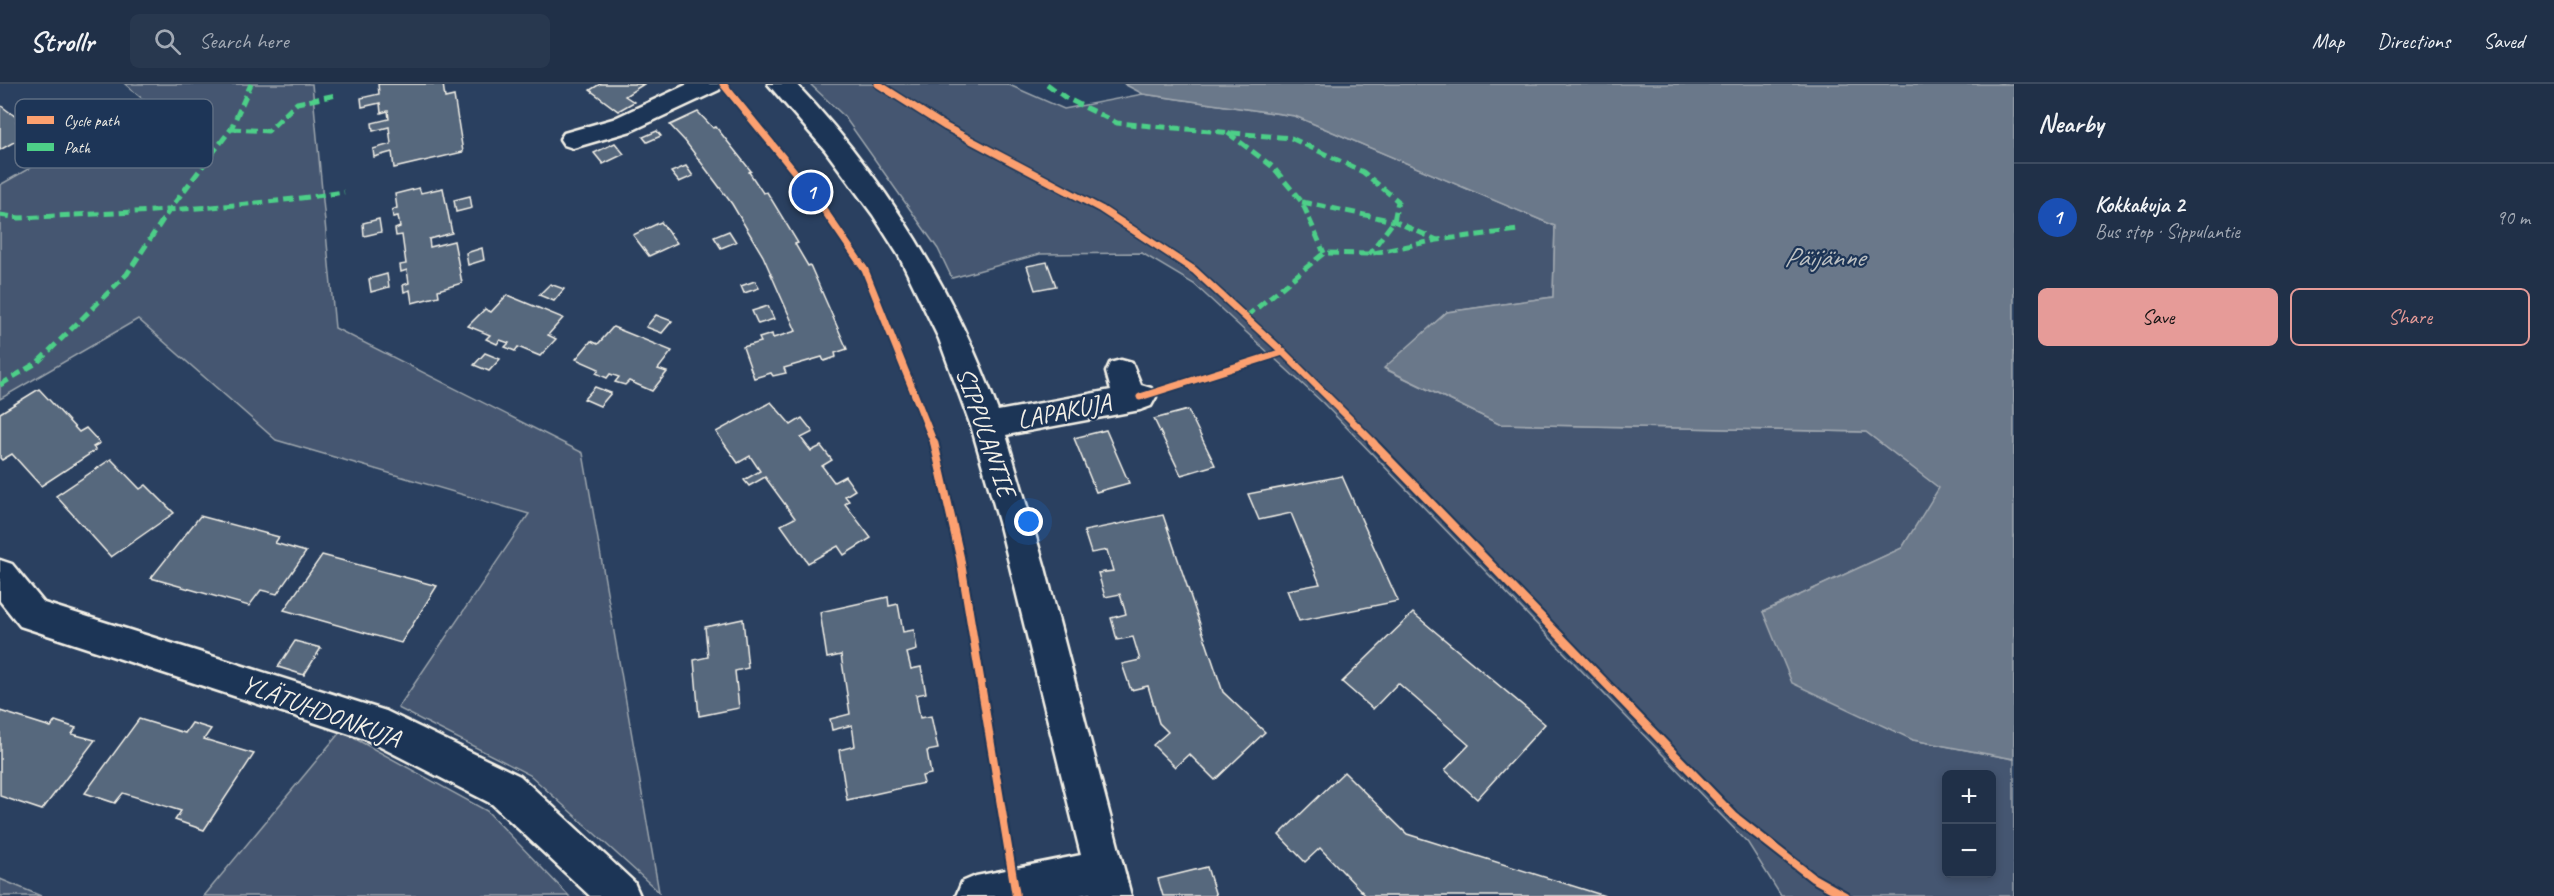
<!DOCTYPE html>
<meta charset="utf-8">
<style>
body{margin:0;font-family:Caveat,sans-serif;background:#28384f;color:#f1f3f6}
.controls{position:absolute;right:18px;bottom:18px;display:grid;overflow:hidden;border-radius:9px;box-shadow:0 3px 9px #0003}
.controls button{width:54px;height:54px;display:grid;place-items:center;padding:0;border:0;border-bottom:2px solid #3d4b60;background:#203048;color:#f1f3f6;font:30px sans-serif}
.you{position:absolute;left:1029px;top:438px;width:21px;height:21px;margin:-15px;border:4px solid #fff;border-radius:50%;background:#1a73e8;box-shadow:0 0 0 9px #1a73e833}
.badge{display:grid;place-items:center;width:39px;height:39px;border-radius:50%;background:#e69b98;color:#fff;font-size:20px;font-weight:700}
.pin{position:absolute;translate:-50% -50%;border:3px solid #fff;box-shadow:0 2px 6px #0006}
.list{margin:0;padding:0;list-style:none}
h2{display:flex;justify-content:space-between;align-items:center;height:78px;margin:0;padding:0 24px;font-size:26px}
h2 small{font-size:20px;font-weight:400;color:#a2a9b4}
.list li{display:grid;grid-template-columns:39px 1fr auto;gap:18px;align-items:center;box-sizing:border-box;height:108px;padding:0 24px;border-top:2px solid #3d4b60}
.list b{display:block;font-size:22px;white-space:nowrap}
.list p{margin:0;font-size:20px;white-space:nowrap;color:#a2a9b4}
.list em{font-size:20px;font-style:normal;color:#a2a9b4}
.actions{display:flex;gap:12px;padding:18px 24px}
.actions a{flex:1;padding:14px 0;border:2px solid #e69b98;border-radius:9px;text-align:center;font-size:21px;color:#e69b98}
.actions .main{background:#e69b98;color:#111}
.icon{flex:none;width:33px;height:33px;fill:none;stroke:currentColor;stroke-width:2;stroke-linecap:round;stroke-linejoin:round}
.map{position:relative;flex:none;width:2014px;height:812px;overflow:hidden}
header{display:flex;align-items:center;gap:36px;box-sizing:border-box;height:84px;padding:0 30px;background:#203048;border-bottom:2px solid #3d4b60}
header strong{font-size:28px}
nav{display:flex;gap:33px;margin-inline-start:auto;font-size:21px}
.search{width:420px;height:54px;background:#28384f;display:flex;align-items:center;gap:15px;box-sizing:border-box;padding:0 21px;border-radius:9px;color:#a2a9b4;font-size:22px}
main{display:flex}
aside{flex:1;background:#203048}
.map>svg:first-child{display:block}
</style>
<header>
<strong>Strollr</strong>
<div class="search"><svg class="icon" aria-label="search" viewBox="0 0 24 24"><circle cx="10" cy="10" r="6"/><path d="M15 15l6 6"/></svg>Search here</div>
<nav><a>Map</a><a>Directions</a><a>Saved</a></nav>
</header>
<main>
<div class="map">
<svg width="2014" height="812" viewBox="0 0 2014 812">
<rect width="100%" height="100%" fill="#2a4060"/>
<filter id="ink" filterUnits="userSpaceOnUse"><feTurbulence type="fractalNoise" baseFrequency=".0167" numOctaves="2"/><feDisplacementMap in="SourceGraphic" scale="12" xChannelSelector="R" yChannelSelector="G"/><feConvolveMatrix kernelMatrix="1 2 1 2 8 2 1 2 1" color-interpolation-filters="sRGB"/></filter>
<g filter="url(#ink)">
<g fill="#445771" stroke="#9ca4ac" stroke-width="1.5" fill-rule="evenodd">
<path d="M125 0H312L335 244 583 369 659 808 530 691 398 624 529 430 276 356 138 235 0 315V101L146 18Z"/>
<path d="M810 0H1007L1064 25 1143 10 1295 32 1555 142 1553 213 1447 228 1385 285 1499 340 1866 348 1940 404 1902 464 1763 528 1913 656 2014 675V812H1781L1748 759 1323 319 1194 200 1142 169 1040 170 952 194 938 165 844 32ZM1946 690H1992V790H1946Z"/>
<path d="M341 647 487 727 569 812H204Z"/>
<path d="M0 795 41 812H0Z"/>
</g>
<path fill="#6a788a" stroke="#a1a8b0" stroke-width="1.5" d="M1124 0H2014V675L1913 656 1792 599 1763 528 1902 464 1939 404 1866 348 1499 340 1384 284 1447 228 1553 213 1555 142 1295 32 1143 10Z"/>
<g fill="#56677d" stroke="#f4f1e8" stroke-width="1.5">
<path d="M378 0H443L445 14 454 12 463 68 394 84 392 68 374 73 373 65 391 60 389 43 373 47 372 39 389 35 388 27 381 29 380 19 362 23 361 14 379 10Z"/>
<path d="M600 0H644L625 12 634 18 618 27 590 6Z"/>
<path d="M0 21 20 36 16 38 30 49 0 66Z"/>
<path d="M698 28 713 44 716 43 751 87 749 88 763 109 767 108 798 159 795 160 808 182 810 181 847 265 835 269 836 273 824 277 822 273 784 284 786 289 773 292 771 289 754 294 743 263 761 258 759 254 772 250 773 254 796 247 763 172 732 120 685 57 670 41Z"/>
<path d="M657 47 661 52 647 58 643 53Z"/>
<path d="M615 59 624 70 603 80 594 69Z"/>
<path d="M686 82 693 92 679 98 671 88Z"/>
<path d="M419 104 421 109 443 104 452 149 429 155 430 163 454 157 462 199 438 206 439 212 412 219 410 206 404 208 403 201 409 199 407 186 401 188 400 181 406 180 402 151 396 152 395 145 400 143 398 132 393 133 392 126 397 124 395 110Z"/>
<path d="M470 112 472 124 456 128 454 116Z"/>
<path d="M379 135 381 148 364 152 363 139Z"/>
<path d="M661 138 677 159 649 172 633 151Z"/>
<path d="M729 147 736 158 721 164 714 153Z"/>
<path d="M482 164 484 176 468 181 466 169Z"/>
<path d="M1047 178 1056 202 1035 206 1027 182Z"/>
<path d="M387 190 389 203 371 208 369 195Z"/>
<path d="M755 197 759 204 744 209 741 202Z"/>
<path d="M550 200 564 205 554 217 539 211Z"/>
<path d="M507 211 563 234 548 251 556 255 540 272 518 263 515 267 505 263 509 259 500 256 497 260 486 255 490 251 468 242 485 225 491 228Z"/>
<path d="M768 222 774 235 758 240 752 227Z"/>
<path d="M656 231 672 237 662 249 646 243Z"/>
<path d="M613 243 672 267 658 285 667 288 652 307 629 297 625 301 615 298 619 293 610 290 607 294 596 289 599 285 576 275 591 257 598 260Z"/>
<path d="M485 269 500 275 489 287 474 281Z"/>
<path d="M595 303 611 309 600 322 584 315Z"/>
<path d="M39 305 79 348 86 344 100 359 93 363 96 366 41 402 12 370 2 376 0 374V329Z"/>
<path d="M771 318 791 341 802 334 813 348 801 354 811 367 821 362 832 376 822 382 834 398 845 392 855 406 845 412 849 417 845 420 871 454 844 471 838 462 808 479 781 441 795 434 765 393 749 402 744 396 760 387 750 372 738 379 716 348Z"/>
<path d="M1188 326 1215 381 1181 391 1154 335Z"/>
<path d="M1106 346 1129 399 1096 408 1074 354Z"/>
<path d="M111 375 140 405 146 401 174 429 111 473 56 412Z"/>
<path d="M1342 392 1398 517 1299 537 1287 506 1320 500 1291 429 1259 436 1248 410Z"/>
<path d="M1163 431 1223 608 1265 648 1215 696 1189 670 1175 683 1153 661 1168 648 1159 639 1148 602 1131 606 1122 580 1140 576 1133 553 1117 556 1111 534 1126 530 1120 510 1105 513 1098 489 1113 487 1107 466 1091 469 1084 447Z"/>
<path d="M200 432 279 453 275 459 306 468 277 510 261 506 249 522 151 494Z"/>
<path d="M322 471 437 502 401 559 284 526Z"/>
<path d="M888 513 889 522 898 520 903 548 914 546 917 566 907 569 911 585 921 583 926 609 916 611 920 634 931 632 938 665 927 667 931 690 922 692 924 699 847 716 839 666 855 662 852 641 832 646 830 635 850 630 841 571 827 574 820 528Z"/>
<path d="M1413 529 1545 640 1477 715 1445 686 1469 661 1398 599 1373 625 1342 598Z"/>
<path d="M743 535 748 584 735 587 739 624 699 632 694 576 708 573 705 543Z"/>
<path d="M295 557 321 564 304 591 278 583Z"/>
<path d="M0 627 51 643 55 637 76 644 72 650 95 656 42 726 0 712Z"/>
<path d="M139 635 185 649 192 639 211 645 204 655 254 670 204 746 175 736 181 727 123 709 115 719 85 709Z"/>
<path d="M1344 688 1407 750 1605 812H1366L1320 764 1305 778 1279 751Z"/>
<path d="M1207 783 1216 812H1163L1158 795Z"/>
</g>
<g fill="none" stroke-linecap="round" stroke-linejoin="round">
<g stroke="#f4f1e8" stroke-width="5">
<g id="minor">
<path d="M688 0H723L719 6 631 47 573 64 564 61 560 55 564 49 613 35Z"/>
<path d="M768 0H796C886 95 953 204 998 327L1111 306 1106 288 1110 279 1121 276 1132 279 1141 301 1151 304 1156 313 1151 322 1140 326 1006 351 1045 484 1131 812H1091L1090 809 1075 812H956L962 798 976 792 1081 771 999 438 972 345 939 255 899 172 873 131 825 66Z"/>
<path d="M0 476 12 480 44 519 386 627 520 692 634 798 640 812H590L492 720 365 655 20 542 0 517Z"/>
</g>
</g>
<use href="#minor" fill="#1d3557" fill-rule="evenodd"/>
<g stroke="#4dcf88" stroke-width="5" stroke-dasharray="10 5" stroke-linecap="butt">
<path d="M1047 0 1066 14 1117 39 1291 54 1363 88 1398 117 1394 137 1369 170"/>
<path d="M231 45 268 47 297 19 336 11"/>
<path d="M1228 49 1273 83 1302 118 1324 169"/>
<path d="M1302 118 1394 137 1437 156"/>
<path d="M0 131 19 134C128 128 236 125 344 108"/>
<path d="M1246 233 1324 169 1369 170 1437 156 1519 146"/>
<path d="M0 301 38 278 127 190 170 125 231 45 251 0"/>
</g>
<g stroke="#1d3557" stroke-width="10">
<g id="cycleway-far1">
<path d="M723 0 815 113 865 186 934 359"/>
<path d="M878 0 946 43 1101 125 1194 186 1283 268 1374 359"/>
<path d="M1140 313 1283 268"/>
</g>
</g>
<g stroke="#1d3557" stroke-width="12">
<g id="cycleway">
<path d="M934 358 960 473 1016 812"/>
<path d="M1372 358 1735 733 1813 794 1845 812"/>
</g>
</g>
<use href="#cycleway-far1" stroke="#fca06f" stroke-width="7"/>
<use href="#cycleway" stroke="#fca06f" stroke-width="8"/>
</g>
</g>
<g text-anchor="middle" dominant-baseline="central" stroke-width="4.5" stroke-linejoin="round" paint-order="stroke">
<g font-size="26" fill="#f4f1e8" stroke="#1d3557">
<text transform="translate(1064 327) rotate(-11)">LAPAKUJA</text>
<text transform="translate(986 348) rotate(71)">SIPPULANTIE</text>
<text transform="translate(321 627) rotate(20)">YLÄTUHDONKUJA</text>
</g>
<g font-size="27" font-style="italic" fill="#bdc1c2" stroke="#1d3557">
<text x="1824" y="173">Päijänne</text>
</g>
</g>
<rect x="15" y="15" width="198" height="69" rx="9" fill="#1d3557" stroke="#5e6d82" stroke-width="1.5"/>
<rect x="27" y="32" width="27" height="8" fill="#fca06f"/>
<rect x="27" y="59" width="27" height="8" fill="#4dcf88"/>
<g font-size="16" fill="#f4f1e8">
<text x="64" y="42">Cycle path</text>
<text x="64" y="69">Path</text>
</g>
</svg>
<div class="controls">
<button>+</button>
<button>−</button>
</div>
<div class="you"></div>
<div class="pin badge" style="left:811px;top:108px;background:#1a4fb4">1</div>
</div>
<aside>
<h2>Nearby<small></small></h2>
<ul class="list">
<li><span class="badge" style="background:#1a4fb4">1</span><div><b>Kokkakuja 2</b><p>Bus stop · Sippulantie</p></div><em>90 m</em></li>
</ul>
<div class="actions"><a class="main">Save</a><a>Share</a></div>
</aside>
</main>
